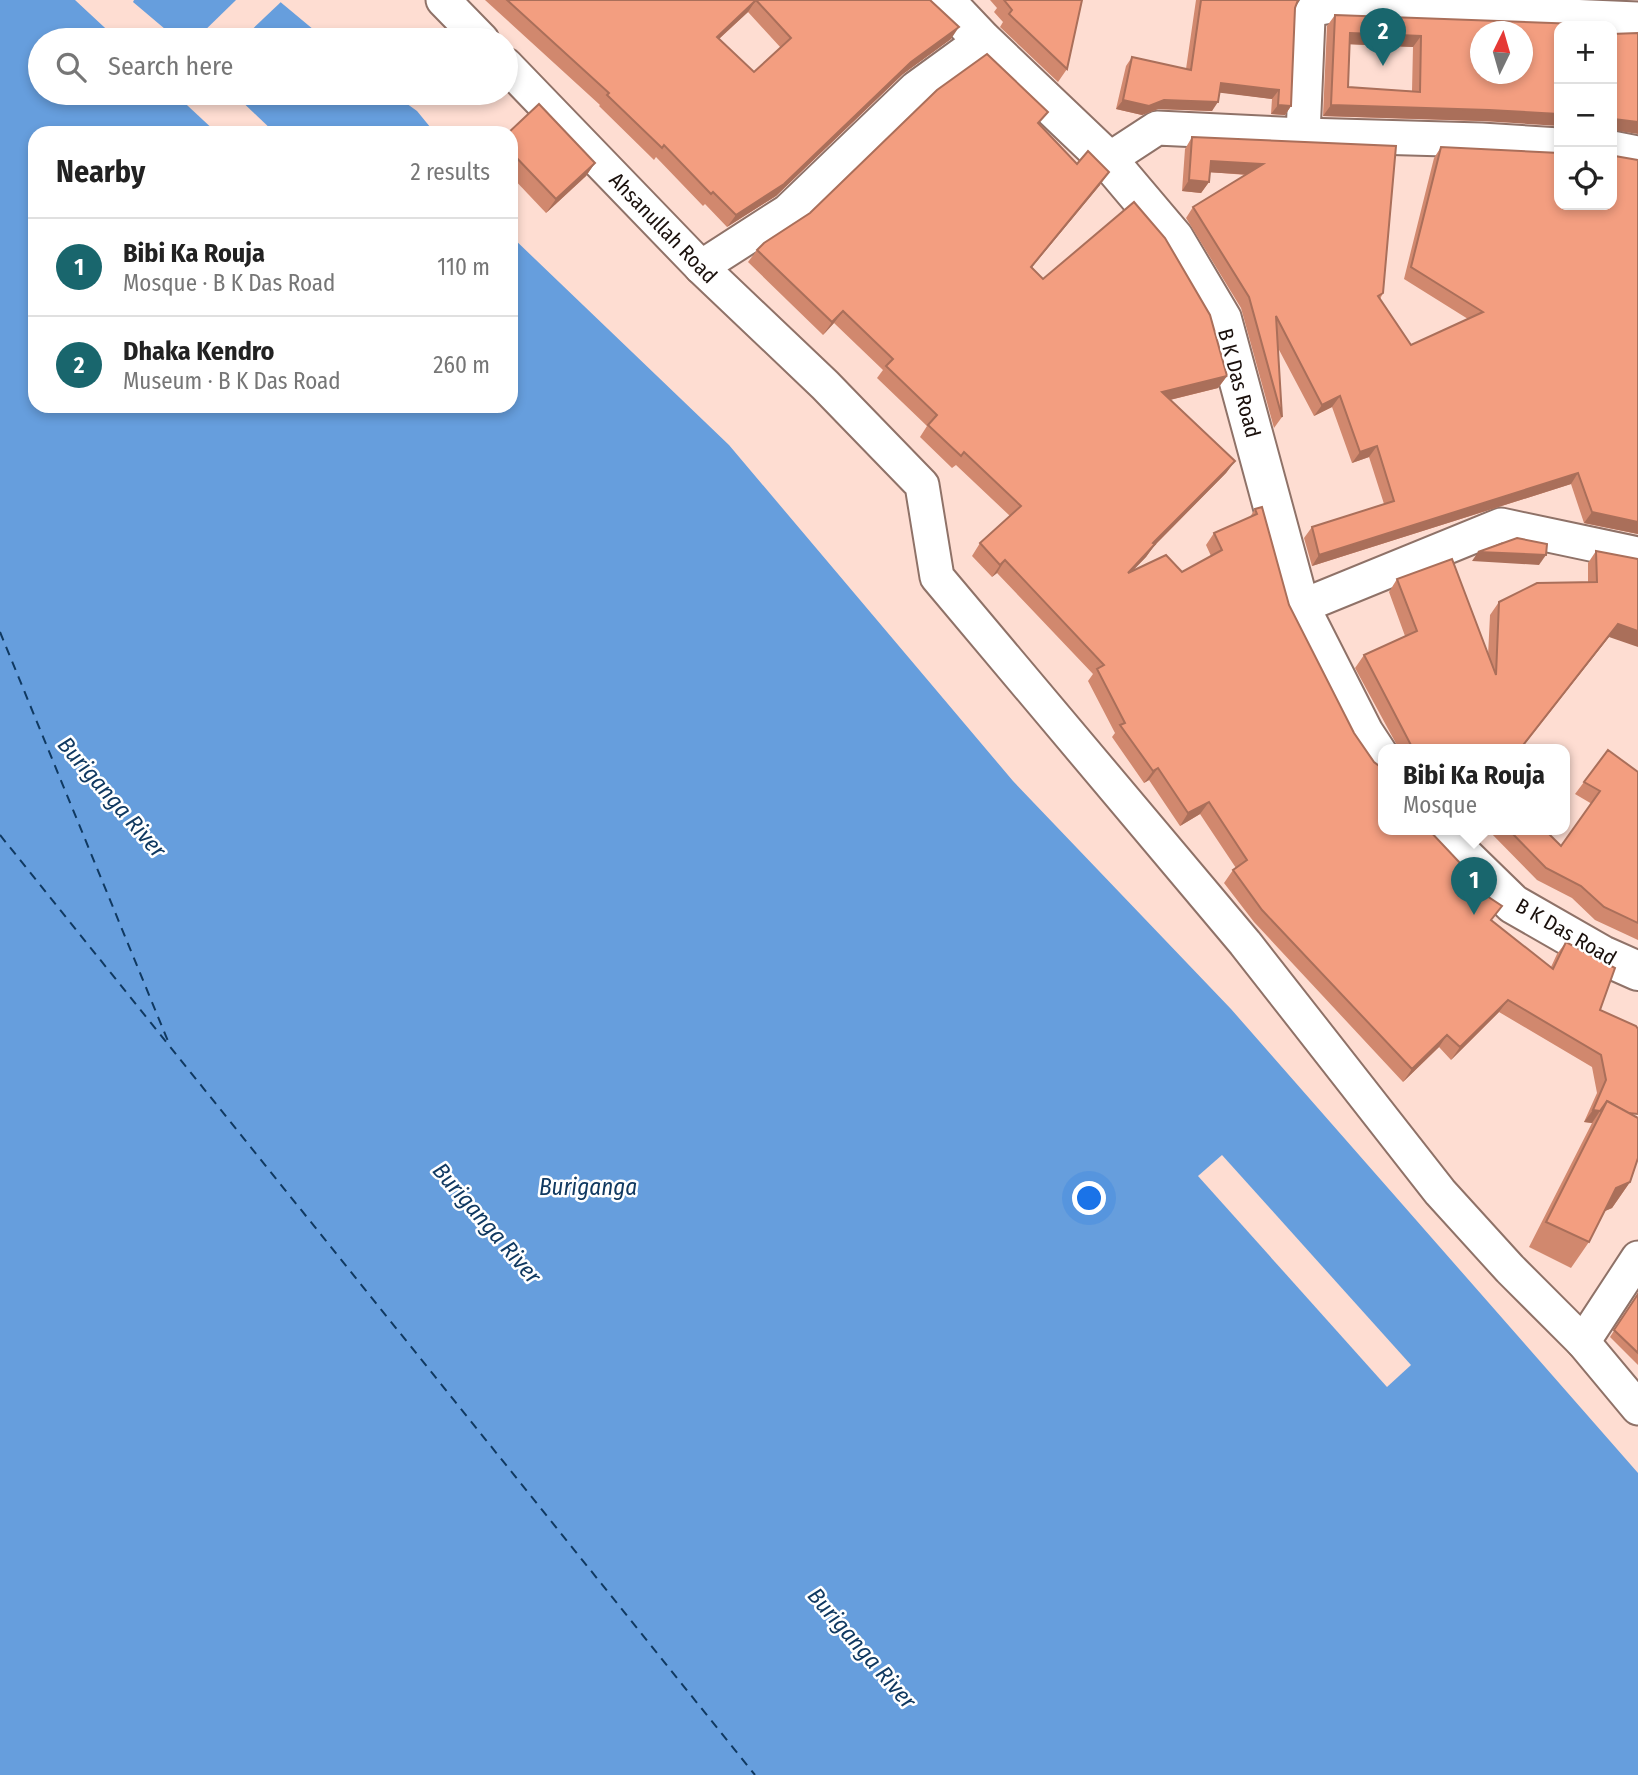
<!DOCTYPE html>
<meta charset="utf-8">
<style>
body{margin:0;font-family:"Fira Sans Condensed",sans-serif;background:#f6f6f6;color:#222}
.controls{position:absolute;right:21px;top:21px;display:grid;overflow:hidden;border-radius:14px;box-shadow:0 4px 10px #0003}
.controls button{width:63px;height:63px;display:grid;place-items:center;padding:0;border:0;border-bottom:2px solid #e0e0e0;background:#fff;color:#222;font:35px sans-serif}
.compass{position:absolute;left:1470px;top:21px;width:63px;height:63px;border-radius:50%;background:#fff;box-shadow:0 4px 10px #0003;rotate:5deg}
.you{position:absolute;left:1090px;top:1199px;width:24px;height:24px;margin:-18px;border:5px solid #fff;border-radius:50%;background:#1a73e8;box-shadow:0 0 0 10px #1a73e833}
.badge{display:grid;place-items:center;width:46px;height:46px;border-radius:50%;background:#19666d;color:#fff;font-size:23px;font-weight:700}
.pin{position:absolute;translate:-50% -58px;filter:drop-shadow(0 2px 4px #0008)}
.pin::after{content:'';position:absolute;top:37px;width:24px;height:21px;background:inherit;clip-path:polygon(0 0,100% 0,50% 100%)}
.popup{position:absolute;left:1378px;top:744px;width:192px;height:91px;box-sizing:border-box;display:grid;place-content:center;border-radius:14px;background:#fff;filter:drop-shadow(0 2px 5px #0005);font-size:23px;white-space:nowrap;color:#767676}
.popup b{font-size:26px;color:#222}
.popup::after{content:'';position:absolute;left:50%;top:100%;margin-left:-14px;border:14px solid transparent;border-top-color:#fff}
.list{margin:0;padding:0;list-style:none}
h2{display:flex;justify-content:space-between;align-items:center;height:91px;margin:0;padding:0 28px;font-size:30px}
h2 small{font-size:23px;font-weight:400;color:#767676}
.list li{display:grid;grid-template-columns:46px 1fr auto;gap:21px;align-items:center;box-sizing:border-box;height:98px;padding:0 28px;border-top:2px solid #e0e0e0}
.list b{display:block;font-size:26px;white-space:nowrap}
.list p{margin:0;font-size:23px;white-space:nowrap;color:#767676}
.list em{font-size:23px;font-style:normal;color:#767676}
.icon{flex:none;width:38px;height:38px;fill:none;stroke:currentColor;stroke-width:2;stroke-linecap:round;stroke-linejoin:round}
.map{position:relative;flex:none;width:1638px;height:1775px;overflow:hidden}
.search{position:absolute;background:#fff;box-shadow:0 4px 10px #0003;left:28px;top:28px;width:490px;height:77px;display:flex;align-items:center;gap:18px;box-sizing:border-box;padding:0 24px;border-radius:38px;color:#767676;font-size:26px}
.panel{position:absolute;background:#fff;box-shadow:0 4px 10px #0003;left:28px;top:126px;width:490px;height:287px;border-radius:21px}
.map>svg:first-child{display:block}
</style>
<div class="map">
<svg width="1638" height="1775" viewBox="0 0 1638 1775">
<rect width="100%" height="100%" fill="#feddd2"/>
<path fill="#669edd" d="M0 0H278L326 40H40V93H392L417 111 435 133H35V406H511V236L729 445 1013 781 1231 1009 1638 1473V1775H0Z"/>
<g fill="#feddd2">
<path d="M75 0H134L133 2 178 40H118Z"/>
<path d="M236 0H283L241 40H195Z"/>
<path d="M174 93H233L275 133H217Z"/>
<path d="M1222 1155 1411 1365 1387 1387 1198 1176Z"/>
</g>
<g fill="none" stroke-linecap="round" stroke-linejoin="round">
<g stroke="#103961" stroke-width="2" stroke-dasharray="9 7" stroke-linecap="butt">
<path d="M0 632 170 1046"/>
<path d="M0 835 755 1775"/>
</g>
<g stroke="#8f7268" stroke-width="37">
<g id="minor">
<path d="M443 0 482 40"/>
<path d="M506 65 701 267 825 385 922 485 937 577 1245 943 1440 1192 1510 1269 1583 1342 1638 1408"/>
<path d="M1303 135 1308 18 1314 9 1331 6 1638 19"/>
<path d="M1612 148 1638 153"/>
<path d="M1108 160 1157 128 1303 135 1481 140 1559 145"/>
<path d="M701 267 788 211 916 88 982 40"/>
<path d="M1300 607 1501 525 1638 554"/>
<path d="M1583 1342 1638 1258"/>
</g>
</g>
<g stroke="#8f7268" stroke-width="42">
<g id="tertiary">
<path d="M944 0 982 40 1108 160 1174 238 1222 319 1300 607 1364 733 1383 762"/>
<path d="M1436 829 1513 904 1602 955 1638 971"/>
</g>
</g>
<use href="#minor" stroke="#fff" stroke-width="33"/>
<use href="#tertiary" stroke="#fff" stroke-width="38"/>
</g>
<g fill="#d1886e" fill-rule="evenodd">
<path d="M485 0H930L951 39 903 74 776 196 727 227 705 204 703 206 656 157 654 160 599 106 600 105ZM748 12 781 48 754 72 719 39Z"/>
<path d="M990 0H1082L1067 69 1058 82 1000 27 1003 22 994 12 997 8Z"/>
<path d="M1196 0H1298L1295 8 1291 106 1285 115 1271 114 1272 99 1219 92 1212 111 1158 109 1142 115 1116 109 1126 66 1132 57 1186 69Z"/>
<path d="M1335 15 1606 26 1482 121 1323 116 1327 26ZM1350 44 1413 47 1412 91 1348 87Z"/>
<path d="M1039 125 1077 164 1100 185 1032 267 1043 279 1227 376 1218 388 1170 400 1235 461 1226 473 1154 546 1146 557 1133 570 1182 572 1211 556 1206 545 1214 533 1250 517 1255 509 1289 605 1383 829 1474 887 1491 921 1551 967 1557 954 1566 942 1600 1010 1630 1182 1612 1208 1605 1211 1589 1242 1571 1268 1529 1247 1592 1123 1584 1122 1597 1093 1592 1067 1499 1012 1451 1060 1439 1047 1403 1082 1254 922 1224 883 1233 870 1236 868 1200 814 1180 826 1149 780 1144 783 1112 737 1115 733 1088 681 1093 674 997 573 992 577 972 556 980 543 1010 516 956 465 952 468 920 437 927 426 877 378 883 370 834 323 823 335 748 262 757 250Z"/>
<path d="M511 133 595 163 586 176 546 213 511 176Z"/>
<path d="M1192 137 1396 146 1383 293 1380 299 1411 345 1468 319 1404 279 1434 158 1441 147 1615 156 1638 160V534L1584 523 1571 484 1312 566 1304 538 1312 527 1384 504 1369 457 1352 463 1332 407 1314 416 1277 346 1282 417 1274 428 1241 308 1186 218 1193 207 1246 175 1210 172 1209 182 1201 193 1182 191 1185 149Z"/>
<path d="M1596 551 1609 637 1521 749H1399L1355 668 1364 655 1405 636 1389 592 1397 579 1488 656 1490 615 1499 602 1588 582V563Z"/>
<path d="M1638 772V940L1595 920 1572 898 1537 880 1487 829H1544L1561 846 1592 804 1575 794 1584 782Z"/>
<path d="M1638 1293V1365L1610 1337Z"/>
</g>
<g fill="#aa6f5a">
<path d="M756 0 748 12 708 49 717 37Z"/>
<path d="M959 27 951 39 903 74 776 196 727 227 736 215 911 62Z"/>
<path d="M1350 33 1421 36 1413 47 1343 44Z"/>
<path d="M1221 83 1279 90 1272 99 1214 92Z"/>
<path d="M1123 100H1164L1218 102 1212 111 1158 109 1142 115 1116 109Z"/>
<path d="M1278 105 1291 106 1285 115 1271 114Z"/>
<path d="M1331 105 1489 110 1559 114V126L1482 121 1323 116Z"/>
<path d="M1614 119 1638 122V134L1612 130V120Z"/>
<path d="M1211 161 1263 164 1255 175 1204 172Z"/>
<path d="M595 163 586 176 546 213 556 199Z"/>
<path d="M1109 172 1100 185 1022 279 1031 267Z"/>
<path d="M1189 180 1209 182 1201 193 1182 191Z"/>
<path d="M843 311 834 323 823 335 832 322Z"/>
<path d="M1227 376 1218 388 1153 404 1162 392Z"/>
<path d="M1340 396 1332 407 1314 416 1322 405Z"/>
<path d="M1377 446 1369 457 1352 463 1360 452Z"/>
<path d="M1235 461 1226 473 1154 546 1146 557 1119 585 1128 573 1153 543Z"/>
<path d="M1578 473 1571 484 1312 566 1319 555Z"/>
<path d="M1592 512 1638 522V534L1584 523Z"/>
<path d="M1478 552 1546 555 1539 565 1472 561Z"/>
<path d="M1005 560 997 573 992 577 1000 565Z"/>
<path d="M1618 624 1638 631V647L1609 637 1520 749Z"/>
<path d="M1158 768 1149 780 1144 783 1153 771Z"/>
<path d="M1209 802 1200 814 1180 826 1188 813Z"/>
<path d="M1508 1000 1499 1012 1451 1060 1460 1047Z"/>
<path d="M1447 1035 1439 1047 1403 1082 1412 1069Z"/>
<path d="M1593 1110 1600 1111 1592 1123 1584 1122Z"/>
<path d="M1630 1182 1612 1208 1598 1214 1616 1188Z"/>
</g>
<g fill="#f39e80" stroke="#aa6f5a" stroke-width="2" fill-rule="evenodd">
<path d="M507 0H930L959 27 911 62 784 184 736 215 713 192 711 194 664 145 662 148 607 95 609 93ZM756 0 791 38 754 72 717 37Z"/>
<path d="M1004 0H1082L1067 69 1009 14 1012 10Z"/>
<path d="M1201 0H1298L1295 8 1291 106 1278 105 1279 90 1221 83 1218 102 1164 100 1149 106 1123 100 1132 57 1191 70Z"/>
<path d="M1335 15 1606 25 1559 26V114L1489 110 1331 105ZM1480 32H1522V74H1480ZM1350 33 1421 36 1420 92 1348 87Z"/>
<path d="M1638 33V122L1614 119 1612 120V34Z"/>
<path d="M987 54 1048 112 1038 123 1077 164 1088 151 1109 172 1031 267 1043 279 1134 202 1165 238 1210 315 1227 376 1162 392 1235 461 1153 543 1155 544 1128 573 1166 555 1182 572 1222 550 1214 533 1257 514 1255 509 1262 507 1289 605 1354 733 1374 762 1383 769V829H1428L1477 881 1472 886 1502 906 1491 920 1553 969 1566 942 1615 968 1600 1010 1636 1026 1638 1029V1114L1628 1113 1607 1101 1600 1111 1593 1110 1606 1080 1601 1055 1508 1000 1460 1047 1447 1035 1412 1069 1262 910 1233 870 1247 860 1209 802 1188 813 1158 768 1153 771 1120 725 1125 723 1097 669 1104 665 1005 560 1000 565 980 543 1021 506 964 452 961 456 928 425 937 415 886 366 893 359 843 311 832 322 757 250 764 243 810 213 937 90Z"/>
<path d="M539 104 595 163 556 199 511 152V133H508Z"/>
<path d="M1192 137 1396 146 1383 293 1378 296 1411 345 1483 312 1411 267 1441 147 1559 153V205H1612V154L1615 156 1638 160V522L1592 512 1578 473 1319 555 1312 527 1394 501 1377 446 1360 452 1340 396 1322 405 1276 316 1282 417 1249 297 1193 207 1263 164 1211 161 1209 182 1189 180Z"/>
<path d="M1517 538 1547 544 1546 555 1478 552Z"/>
<path d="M1596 551 1638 559V631L1618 624 1520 749H1413L1364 655 1417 631 1397 579 1452 559 1496 675 1499 602 1537 583 1597 582Z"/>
<path d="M1608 750 1638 772V923L1604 907 1581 886 1546 868 1508 829H1544L1561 846 1600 791 1584 782Z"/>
<path d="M1607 1101 1638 1118V1158L1630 1182 1616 1188 1589 1242 1546 1222Z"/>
<path d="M1638 1294V1353L1614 1330Z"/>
</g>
<g text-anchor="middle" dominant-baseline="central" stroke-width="5" stroke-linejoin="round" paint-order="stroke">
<g font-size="21" fill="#1a100c" stroke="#fff">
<text transform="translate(663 228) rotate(46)">Ahsanullah Road</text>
<text transform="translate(1239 383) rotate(75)">B K Das Road</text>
<text transform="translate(1566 932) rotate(30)">B K Das Road</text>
</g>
<g font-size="23" font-style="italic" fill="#103961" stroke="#fff">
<text transform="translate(112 797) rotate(49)">Buriganga River</text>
<text x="588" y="1187">Buriganga</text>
<text transform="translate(487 1223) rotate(49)">Buriganga River</text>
<text transform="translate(862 1648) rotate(49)">Buriganga River</text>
</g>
</g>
</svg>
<div class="controls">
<button>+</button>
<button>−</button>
<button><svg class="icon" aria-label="locate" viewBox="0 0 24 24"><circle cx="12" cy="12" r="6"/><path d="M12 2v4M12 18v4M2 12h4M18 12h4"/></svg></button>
</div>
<svg class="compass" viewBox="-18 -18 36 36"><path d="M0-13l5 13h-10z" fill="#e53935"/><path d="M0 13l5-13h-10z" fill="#767676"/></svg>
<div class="you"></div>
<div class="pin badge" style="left:1474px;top:915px">1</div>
<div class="popup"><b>Bibi Ka Rouja</b>Mosque</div>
<div class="pin badge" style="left:1383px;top:66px">2</div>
<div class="search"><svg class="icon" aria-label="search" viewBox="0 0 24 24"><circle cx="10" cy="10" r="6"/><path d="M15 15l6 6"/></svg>Search here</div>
<section class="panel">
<h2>Nearby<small>2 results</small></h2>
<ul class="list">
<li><span class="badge">1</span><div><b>Bibi Ka Rouja</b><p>Mosque · B K Das Road</p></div><em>110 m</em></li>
<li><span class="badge">2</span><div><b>Dhaka Kendro</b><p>Museum · B K Das Road</p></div><em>260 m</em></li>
</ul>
</section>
</div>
